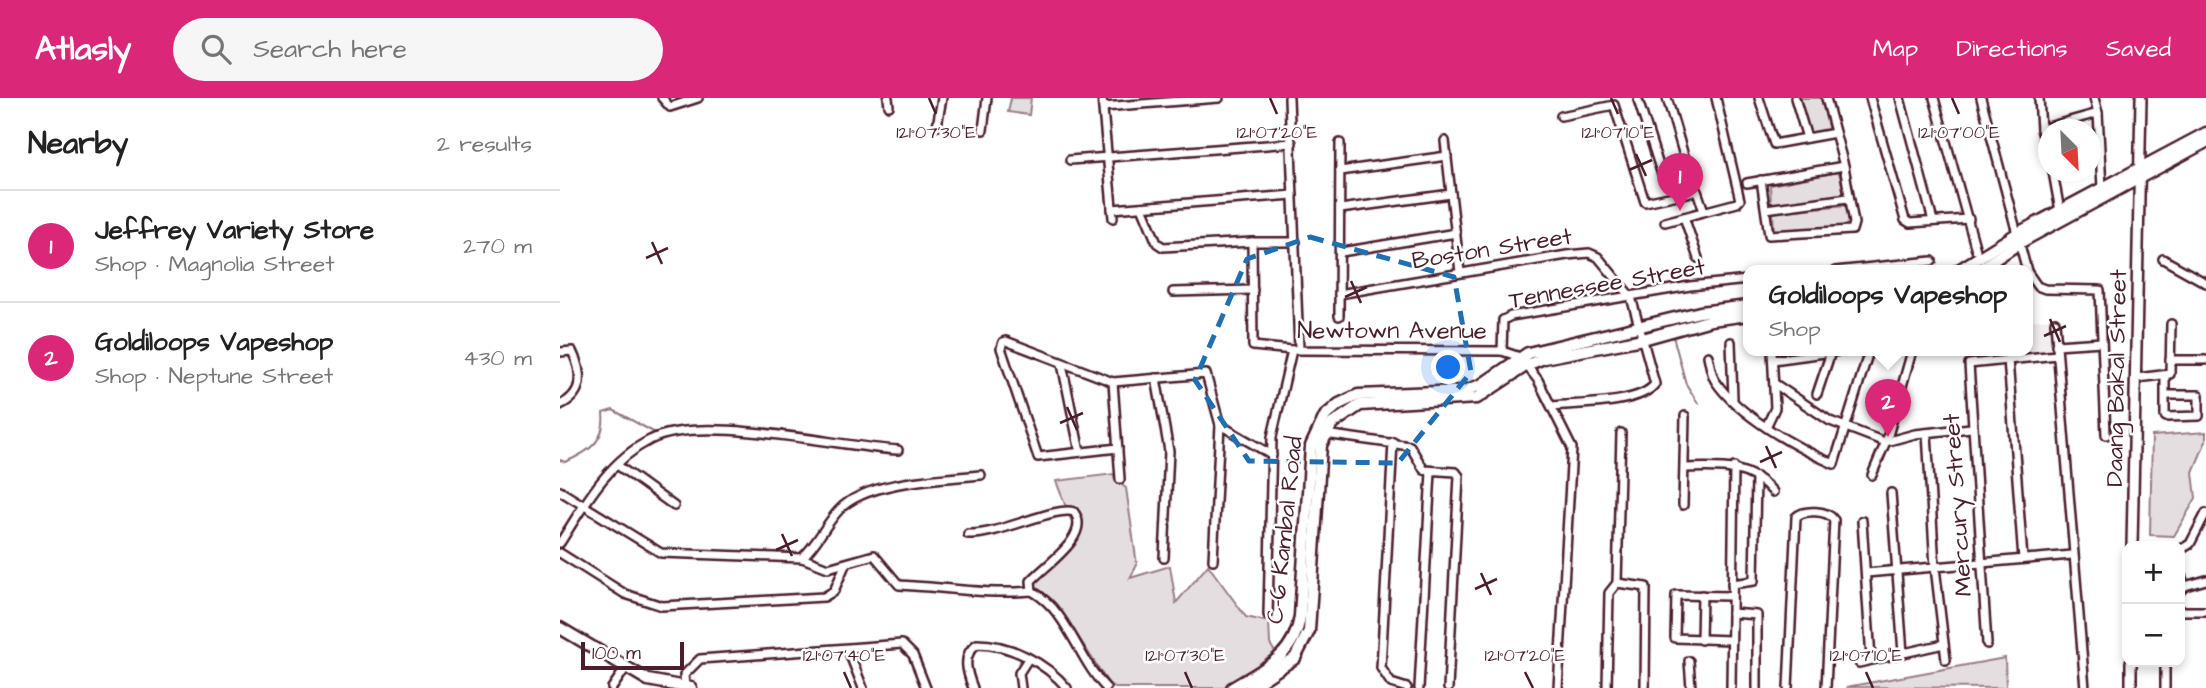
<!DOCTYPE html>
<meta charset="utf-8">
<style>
body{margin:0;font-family:"Architects Daughter",sans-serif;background:#f6f6f6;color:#222}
.controls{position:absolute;right:21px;bottom:21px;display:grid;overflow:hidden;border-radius:14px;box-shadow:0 4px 10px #0003}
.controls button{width:63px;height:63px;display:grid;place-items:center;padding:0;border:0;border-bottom:2px solid #e0e0e0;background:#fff;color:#222;font:35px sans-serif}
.compass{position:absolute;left:1478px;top:21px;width:63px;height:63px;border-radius:50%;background:#fff;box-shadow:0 4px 10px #0003;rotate:156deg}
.scale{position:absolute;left:21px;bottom:18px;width:103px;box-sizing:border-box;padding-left:7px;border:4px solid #4a1f2b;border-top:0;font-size:19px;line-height:24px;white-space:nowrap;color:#4a1f2b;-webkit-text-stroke:5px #fff;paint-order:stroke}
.you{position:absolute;left:889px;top:270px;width:24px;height:24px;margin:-18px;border:5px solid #fff;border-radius:50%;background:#1a73e8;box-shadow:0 0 0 10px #1a73e833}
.badge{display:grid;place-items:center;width:46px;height:46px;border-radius:50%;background:#db2777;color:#fff;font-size:23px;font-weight:700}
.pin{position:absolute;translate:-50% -58px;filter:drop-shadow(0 2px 4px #0008)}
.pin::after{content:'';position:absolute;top:37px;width:24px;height:21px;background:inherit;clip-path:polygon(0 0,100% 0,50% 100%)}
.popup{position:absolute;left:1183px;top:167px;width:290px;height:91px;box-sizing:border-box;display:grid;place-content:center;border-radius:14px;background:#fff;filter:drop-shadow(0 2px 5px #0005);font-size:23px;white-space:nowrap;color:#767676}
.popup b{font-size:26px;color:#222}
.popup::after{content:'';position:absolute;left:50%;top:100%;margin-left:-14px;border:14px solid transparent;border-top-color:#fff}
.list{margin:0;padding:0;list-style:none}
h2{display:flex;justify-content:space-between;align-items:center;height:91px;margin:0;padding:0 28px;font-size:30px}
h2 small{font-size:23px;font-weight:400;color:#767676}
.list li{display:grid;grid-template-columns:46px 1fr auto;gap:21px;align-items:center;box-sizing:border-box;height:112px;padding:0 28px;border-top:2px solid #e0e0e0}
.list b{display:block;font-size:26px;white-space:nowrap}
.list p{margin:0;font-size:23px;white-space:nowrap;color:#767676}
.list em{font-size:23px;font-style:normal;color:#767676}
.icon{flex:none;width:38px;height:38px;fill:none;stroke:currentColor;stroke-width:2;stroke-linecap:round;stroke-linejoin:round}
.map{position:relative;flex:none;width:1646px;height:590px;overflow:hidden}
header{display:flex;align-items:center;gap:42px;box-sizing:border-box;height:98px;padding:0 35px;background:#db2777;color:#fff}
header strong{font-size:33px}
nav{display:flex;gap:38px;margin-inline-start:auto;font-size:24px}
.search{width:490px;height:63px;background:#f6f6f6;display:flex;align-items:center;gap:18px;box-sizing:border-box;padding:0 24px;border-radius:38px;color:#767676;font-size:26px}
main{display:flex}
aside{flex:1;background:#fff}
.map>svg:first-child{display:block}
</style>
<header>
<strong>Atlasly</strong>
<div class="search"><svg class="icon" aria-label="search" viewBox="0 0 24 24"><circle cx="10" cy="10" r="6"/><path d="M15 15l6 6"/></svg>Search here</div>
<nav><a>Map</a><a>Directions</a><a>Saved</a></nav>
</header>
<main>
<aside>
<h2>Nearby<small>2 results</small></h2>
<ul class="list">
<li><span class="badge">1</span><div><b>Jeffrey Variety Store</b><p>Shop · Magnolia Street</p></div><em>270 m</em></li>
<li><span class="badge">2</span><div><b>Goldiloops Vapeshop</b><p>Shop · Neptune Street</p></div><em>430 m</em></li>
</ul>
</aside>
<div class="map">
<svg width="1646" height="590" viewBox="0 0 1646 590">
<rect width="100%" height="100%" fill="#fff"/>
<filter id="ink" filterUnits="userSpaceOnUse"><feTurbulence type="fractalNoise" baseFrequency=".0143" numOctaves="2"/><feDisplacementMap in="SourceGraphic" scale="14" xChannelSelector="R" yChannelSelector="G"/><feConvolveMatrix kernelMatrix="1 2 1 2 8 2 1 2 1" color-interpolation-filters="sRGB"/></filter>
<g filter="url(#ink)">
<path fill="#f2eeef" d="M1492 221 1494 253 1450 256V253H1468V223Z"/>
<g fill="#e5dee0" stroke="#987e86" stroke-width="2">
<path d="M451 0H471L469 17 448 14Z"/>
<path d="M1240 0H1261L1269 33 1249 36Z"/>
<path d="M1279 74 1285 100 1211 106 1210 87Z"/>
<path d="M1287 107 1292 129 1214 134 1213 114Z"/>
<path d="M1646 334V343L1633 374 1636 400 1614 438 1590 437 1592 338Z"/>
<path d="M554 376 555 382 566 390 577 467 570 480 610 468 616 505 648 467 686 519 709 524 710 546 715 554 667 590H555L548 585 503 515 472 489 518 440 496 383Z"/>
<path d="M1445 560 1446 590 1286 589Z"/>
</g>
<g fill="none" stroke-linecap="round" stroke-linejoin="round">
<g stroke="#91787e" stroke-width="2">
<path d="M1113 238 1126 286 1138 305"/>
<path d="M0 362 5 364C29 354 46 343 43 315L53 312 97 336"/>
</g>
<g stroke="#4a1f2b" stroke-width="12">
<g id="minor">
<path d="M102 0 110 9 138 0"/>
<path d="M328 0 329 8"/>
<path d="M542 0 553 120"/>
<path d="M729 0 739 251"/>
<path d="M1199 0 1214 46 1275 35"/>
<path d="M1235 0 1247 40"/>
<path d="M1310 0 1345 122 1350 125 1409 121"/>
<path d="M1340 0 1373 123"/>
<path d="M1374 0 1416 152"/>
<path d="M1421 0 1467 173"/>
<path d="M1479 0 1481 31 1489 61"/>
<path d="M1534 0 1538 15 1542 90"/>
<path d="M1078 2 1101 74 1127 68 1107 0"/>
<path d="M543 9 659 0"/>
<path d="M1001 18 1054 7 1085 104 1137 93 1144 113"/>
<path d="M377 28 382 0"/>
<path d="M1481 31 1538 15"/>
<path d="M423 32 427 0"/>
<path d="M885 43 900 174"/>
<path d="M510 62 732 45"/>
<path d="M780 73 887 58"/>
<path d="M1493 74 1500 113"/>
<path d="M1201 82 1209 137 1292 132 1294 125 1284 68 1266 0"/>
<path d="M1187 85 1284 68"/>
<path d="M582 109 597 145 603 149 692 144"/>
<path d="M552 111 733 97"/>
<path d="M780 111 891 96"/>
<path d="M1206 111 1288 100"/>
<path d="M1124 119 1138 160"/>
<path d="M1105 124 1177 105 1180 102 1156 0"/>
<path d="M736 144H692L693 248 732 252 942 253 960 259 978 282 1012 350 998 590"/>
<path d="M781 154 896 135"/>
<path d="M1603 161 1646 185"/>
<path d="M1275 173 1372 163"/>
<path d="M1468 175 1477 188 1485 191 1540 192 1546 337"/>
<path d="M613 194 693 192"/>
<path d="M779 196 1007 157 1029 155 1038 159 1071 199 1095 286C1079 307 1018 305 992 308"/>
<path d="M779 218 780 45"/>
<path d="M1495 224 1525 590"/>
<path d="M1171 244 1173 301"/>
<path d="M1496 247 1542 244"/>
<path d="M942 253 943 222 951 218 1130 188 1188 182"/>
<path d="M0 254 12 253C23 275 24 296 0 307"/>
<path d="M1148 258C1150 266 1151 277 1156 284 1179 318 1237 350 1274 366L1309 253"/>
<path d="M1448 261 1463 461"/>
<path d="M1213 262 1279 253"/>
<path d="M1610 262H1646"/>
<path d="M502 266 520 354"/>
<path d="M1605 278V318L1606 319 1639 318V297H1605"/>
<path d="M596 280 609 353 604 460"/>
<path d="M1577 280 1610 276 1611 226"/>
<path d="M553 284 560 381"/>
<path d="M1215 286 1270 323 1325 344 1355 336 1411 330"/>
<path d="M1257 296 1271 254"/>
<path d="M660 327 712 357"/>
<path d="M1206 329 1215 310 1212 253"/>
<path d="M1367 335 1375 469 1386 562"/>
<path d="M765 336 850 348 864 372 896 374 899 378 888 590"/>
<path d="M833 344 821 570 831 585 847 590"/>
<path d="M558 350 478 359 441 250 443 244 446 243 553 284 646 276 660 327 653 462"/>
<path d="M57 367 114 408"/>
<path d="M1125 370C1159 369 1189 366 1213 394"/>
<path d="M1312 377 1327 341 1352 253"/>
<path d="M0 393 101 455 242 460 268 470 314 457 339 487C383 489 427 497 472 493"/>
<path d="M1331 395 1343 555"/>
<path d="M1123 407 1125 318"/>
<path d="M1302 423 1311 561"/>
<path d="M408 436C437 438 497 407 514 414 532 438 485 467 471 483L472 493"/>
<path d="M0 445C24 407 48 363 90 342 140 315 278 349 338 352"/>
<path d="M1620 452 1630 446 1646 415"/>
<path d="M0 455 65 496 102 508 264 499 274 493 285 467"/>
<path d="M242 460C258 445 265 427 279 412 307 382 382 381 421 377"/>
<path d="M1306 475 1512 457"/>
<path d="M1620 475 1625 488 1620 493"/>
<path d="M1057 485 1061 335"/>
<path d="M1172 486 1194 483 1196 379"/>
<path d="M1625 488 1646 482"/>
<path d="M472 493C509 514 517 560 546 590"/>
<path d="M1620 513H1646"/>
<path d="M1172 515 1197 517V590"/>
<path d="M708 517 712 339 732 252"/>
<path d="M1141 542 1142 497"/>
<path d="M1171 542 1115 540 1116 497 1171 498"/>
<path d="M1427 546 1409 266 1497 257"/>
<path d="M288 552 303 590"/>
<path d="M1129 563 1131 590"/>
<path d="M1299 565 1384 546"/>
<path d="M125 589 124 577 140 561 342 546 353 557 366 590"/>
<path d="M52 590 65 571"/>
<path d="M413 590C407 575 401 557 417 546 450 546 486 565 507 590"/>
<path d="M461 590 459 575 468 561"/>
<path d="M859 590 871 374"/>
<path d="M1047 590 1049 495 1057 485 1086 489 1085 590"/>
<path d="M1171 590 1174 369"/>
<path d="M1228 590 1236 419C1244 411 1268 412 1274 422L1266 590"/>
<path d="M1605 590V564"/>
</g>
</g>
<g stroke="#4a1f2b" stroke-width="14">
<g id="tertiary">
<path d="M1572 448 1581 0"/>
<path d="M1571 590V564"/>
</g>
</g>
<g stroke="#4a1f2b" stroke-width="15">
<g id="secondary">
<path d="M1397 173 1458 135 1646 35"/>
<path d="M1417 173 1461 144 1646 44"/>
<path d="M0 530 88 582 131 590"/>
<path d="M672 590C704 571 735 558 740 518L751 348 765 318 779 306 798 297 904 293 921 287 968 255 1140 214 1188 208"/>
<path d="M690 590 735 560 749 533 761 347 772 326 800 307 917 300 967 267 984 260 1083 241 1151 222 1188 217"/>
</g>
</g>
<use href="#minor" stroke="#fff" stroke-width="7"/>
<use href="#tertiary" stroke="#fff" stroke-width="9"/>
<use href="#secondary" stroke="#fff" stroke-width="10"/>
</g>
</g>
<path fill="none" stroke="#1f6fb2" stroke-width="5" stroke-dasharray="14 9" stroke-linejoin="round" d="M750 139 894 179 911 274 838 365 689 363 635 282 687 161Z"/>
<path fill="none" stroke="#4a1f2b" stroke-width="2.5" d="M369 0 376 16M710 0 717 16M1051 0 1058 16M1392 0 1399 16M1076 56 1086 78M1069 72 1092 62M92 144 102 166M86 160 108 150M791 183 801 205M785 199 807 189M1490 221 1500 244M1484 238 1506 228M507 309 517 332M500 325 523 315M1206 348 1216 370M1200 364 1222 354M222 436 232 458M216 452 238 442M921 475 931 497M915 491 937 481M284 574 291 590M625 574 632 590M965 574 973 590M1306 574 1313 590"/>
<g text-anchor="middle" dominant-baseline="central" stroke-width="5" stroke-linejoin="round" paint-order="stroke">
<g font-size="24" fill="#4a1f2b" stroke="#fff">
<text transform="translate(932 151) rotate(-9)">Boston Street</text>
<text transform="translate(1047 186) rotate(-10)">Tennessee Street</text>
<text x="832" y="233">Newtown Avenue</text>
<text transform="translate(1557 280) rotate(-89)">Daang Bakal Street</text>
<text transform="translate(1398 407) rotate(-94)">Mercury Street</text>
<text transform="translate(725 432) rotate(-84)">C-6 Kambal Road</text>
</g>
</g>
<g font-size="18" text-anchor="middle" fill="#4a1f2b" stroke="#fff" stroke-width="5" stroke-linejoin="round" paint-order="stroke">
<text x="376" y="40">121°07'30"E</text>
<text x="717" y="40">121°07'20"E</text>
<text x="1058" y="40">121°07'10"E</text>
<text x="1399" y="40">121°07'00"E</text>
<text x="284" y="563">121°07'40"E</text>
<text x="625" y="563">121°07'30"E</text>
<text x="965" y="563">121°07'20"E</text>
<text x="1306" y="563">121°07'10"E</text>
</g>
</svg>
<div class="controls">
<button>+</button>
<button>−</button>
</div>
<svg class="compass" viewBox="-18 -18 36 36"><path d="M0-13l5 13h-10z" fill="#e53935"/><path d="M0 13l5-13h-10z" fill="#767676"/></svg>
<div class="scale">100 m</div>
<div class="you"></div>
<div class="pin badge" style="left:1120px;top:113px">1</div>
<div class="pin badge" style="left:1328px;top:339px">2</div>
<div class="popup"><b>Goldiloops Vapeshop</b>Shop</div>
</div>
</main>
